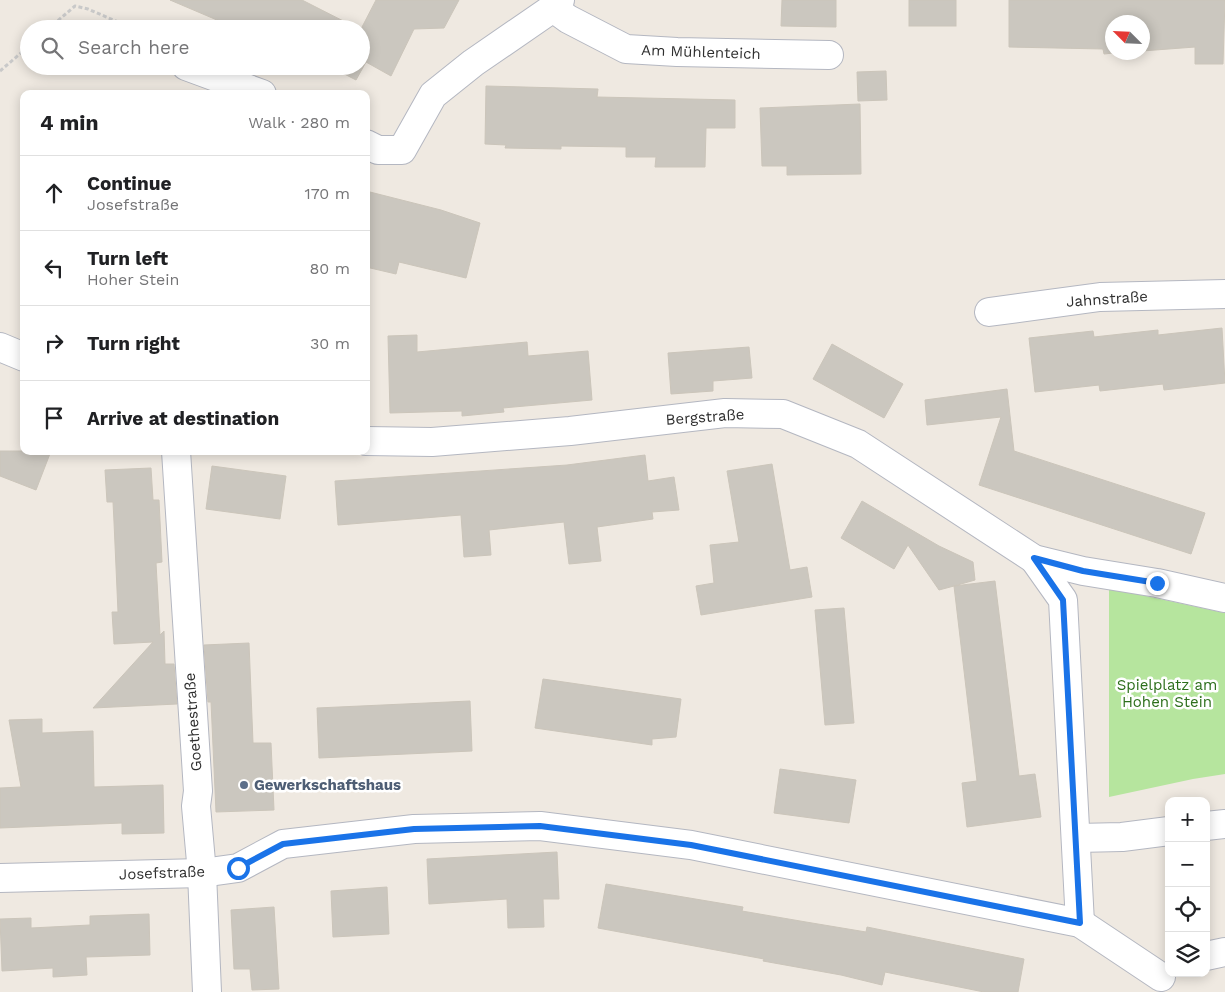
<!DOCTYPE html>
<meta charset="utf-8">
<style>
body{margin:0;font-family:"Work Sans",sans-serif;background:#f2f2f2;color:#202124}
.controls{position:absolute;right:15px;bottom:15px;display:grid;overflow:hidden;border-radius:10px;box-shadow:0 2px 12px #0003}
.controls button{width:45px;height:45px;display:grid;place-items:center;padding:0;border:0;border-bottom:1px solid #e0e0e0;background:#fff;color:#202124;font:25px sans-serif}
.compass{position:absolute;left:1105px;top:15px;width:45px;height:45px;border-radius:50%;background:#fff;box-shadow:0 2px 12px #0003;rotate:294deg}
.stop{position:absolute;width:15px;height:15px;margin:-11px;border:4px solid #1a73e8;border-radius:50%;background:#fff}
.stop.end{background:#1a73e8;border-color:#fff;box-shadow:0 1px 5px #0008}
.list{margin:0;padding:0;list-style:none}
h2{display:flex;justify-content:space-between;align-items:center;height:65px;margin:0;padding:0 20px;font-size:21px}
h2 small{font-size:16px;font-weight:400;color:#757577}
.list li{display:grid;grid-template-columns:32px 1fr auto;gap:15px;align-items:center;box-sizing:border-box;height:75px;padding:0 20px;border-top:1px solid #e0e0e0}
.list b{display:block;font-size:19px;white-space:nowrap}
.list p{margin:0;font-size:16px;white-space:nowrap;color:#757577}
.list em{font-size:16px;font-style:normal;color:#757577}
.icon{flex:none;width:28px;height:28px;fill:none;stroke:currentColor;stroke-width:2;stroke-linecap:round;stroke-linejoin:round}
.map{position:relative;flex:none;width:1225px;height:992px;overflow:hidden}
.search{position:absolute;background:#fff;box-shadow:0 2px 12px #0003;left:20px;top:20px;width:350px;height:55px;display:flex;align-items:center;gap:12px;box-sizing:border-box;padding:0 18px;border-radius:28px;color:#757577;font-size:19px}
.panel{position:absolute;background:#fff;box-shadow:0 2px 12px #0003;left:20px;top:90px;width:350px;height:365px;border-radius:10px}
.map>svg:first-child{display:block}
</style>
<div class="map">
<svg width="1225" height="992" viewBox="0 0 1225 992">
<rect width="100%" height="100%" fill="#efe9e1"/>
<path fill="#b6e59e" d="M1109 588 1225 613V774L1193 779 1109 797Z"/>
<g fill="#cbc7bf" stroke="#cbc5ba">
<path d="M170 0H302L359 29H238Z"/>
<path d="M376 0H459L444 28 414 29 391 76 366 62 356 80 329 66H361V29Z"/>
<path d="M782 0H836V27L781 26Z"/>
<rect x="909" y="0" width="47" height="26"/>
<path d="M1009 0H1225L1223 64H1195V47L1142 51V22H1112V52H1123L1104 54 1103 49 1009 47Z"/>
<path d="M886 71 887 100 858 101 857 72Z"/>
<path d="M486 86 598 89 597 97 735 100V128H706L705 167H655L656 157H626V147L561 146V149L505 148 506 145 485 144Z"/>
<path d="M860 104 861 174 787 175V166H762L760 108Z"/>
<path d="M366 191 441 210 480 223 466 278 399 262 396 274 366 267Z"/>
<path d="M1222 328 1225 383 1164 390 1163 384 1100 391 1099 385 1035 392 1029 338 1093 331 1094 337 1158 330V335Z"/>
<path d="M417 335V352L527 342 528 356 588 351 592 400 503 408 504 412 462 416V411L390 413 388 336Z"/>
<path d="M832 344 903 384 884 418 813 379Z"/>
<path d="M749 347 752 378 713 381V391L671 394 668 353Z"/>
<path d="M1007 389 1014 451 1205 513 1191 554 979 485 1001 417 927 425 925 400Z"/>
<path d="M0 451H51L36 490 0 476Z"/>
<path d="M645 455 648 481 674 477 679 510 652 512 653 519 597 527 601 561 569 564 564 522 489 530 491 555 464 557 461 515 338 525 335 481 567 465Z"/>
<path d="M772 464 790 570 807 567 812 597 701 615 696 586 714 583 710 545 739 542 727 471Z"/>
<path d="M212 466 286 476 280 519 206 509Z"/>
<path d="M151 468 153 500H159L162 562 156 563 160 635 164 631 165 664H174L177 704 93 708 153 642 114 644 112 612H118L114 522 113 502H107L105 470Z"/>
<path d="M862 501 939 546 973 562 975 580 954 586 995 581 1019 776 1035 774 1041 817 967 827 962 783 977 781 954 586 939 590 908 545 894 569 841 538Z"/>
<path d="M844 608 854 723 825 725 815 610Z"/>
<path d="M249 643 253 743H271L274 810 216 812 211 702H208L204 645Z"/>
<path d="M543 679 681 699 676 737 652 739V745L535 728Z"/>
<path d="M470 701 472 751 319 758 317 708Z"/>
<path d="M42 719V733L93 731 94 787 163 785 164 833 122 834V823L0 828V788L21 787 9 720Z"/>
<path d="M780 769 856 780 849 823 774 813Z"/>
<path d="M557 852 559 899H543L544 927 508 928 507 899 429 904 427 859Z"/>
<path d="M606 884 743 907 742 911 806 922 866 932 867 927 1024 959 1018 992H984L885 972 882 985 841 975 763 961 764 959 598 928Z"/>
<path d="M387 887 389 934 333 937 331 891Z"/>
<path d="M274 907 279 989 252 990 250 969H234L231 910Z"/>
<path d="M149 914 150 955 86 957 87 975 53 977V968L2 971 0 919 31 918V928L90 925V916Z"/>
</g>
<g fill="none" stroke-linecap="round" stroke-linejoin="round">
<g stroke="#b4b7c1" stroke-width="30">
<g id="street">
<path d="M553 8 568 19 626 49 677 52 829 55"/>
<path d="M186 66 262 94"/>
<path d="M366 144 378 150H402L433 95 473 63 553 8 560 0"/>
<path d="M989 312 1100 297 1225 294"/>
<path d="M0 347 24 357"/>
<path d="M366 441 432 442 570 431 725 413 783 414 858 444 1034 559 1083 571 1157 583 1225 598"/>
<path d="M176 451 198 791 196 806 202 873 207 992"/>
<path d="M1034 559 1063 600 1080 923"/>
<path d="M1206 826 1225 824"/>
<path d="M1077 838 1122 837 1169 831"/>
<path d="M0 878 202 873 238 868 283 844 414 829 540 826 691 845 1080 923 1161 977"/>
<path d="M1206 956 1225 952"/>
</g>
</g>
<g stroke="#c9c9c9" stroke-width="3" stroke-dasharray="4 2.5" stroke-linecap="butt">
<path d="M48 29 75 6 88 9 134 29"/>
<path d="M0 71 29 46"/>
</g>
<use href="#street" stroke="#fff" stroke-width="28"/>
</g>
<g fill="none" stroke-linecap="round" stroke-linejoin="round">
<path stroke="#1a73e8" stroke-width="6" d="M238 868 283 844 414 829 540 826 691 845 1080 923 1063 600 1034 558 1083 571 1157 583"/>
</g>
<circle fill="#5c6f8a" stroke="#fff" stroke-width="2" cx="244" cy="785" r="5"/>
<g text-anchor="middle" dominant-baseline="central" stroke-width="5" stroke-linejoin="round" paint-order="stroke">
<g font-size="15" fill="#2e2e2e" stroke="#fff">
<text transform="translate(701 52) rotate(2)">Am Mühlenteich</text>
<text transform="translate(1107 299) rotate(-4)">Jahnstraße</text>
<text transform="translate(705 417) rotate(-4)">Bergstraße</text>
<text transform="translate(193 722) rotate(-94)">Goethestraße</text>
<text transform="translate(162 873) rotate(-2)">Josefstraße</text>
</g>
<g font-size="15" fill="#2c6e1b" stroke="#fff">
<text x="1167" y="685">Spielplatz am<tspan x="1167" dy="17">Hohen Stein</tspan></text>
</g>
<g font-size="15" font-weight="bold" fill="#4e5e75" stroke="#fff" text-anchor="start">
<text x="254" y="785">Gewerkschaftshaus</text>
</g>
</g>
</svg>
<div class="controls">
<button>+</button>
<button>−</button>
<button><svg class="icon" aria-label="locate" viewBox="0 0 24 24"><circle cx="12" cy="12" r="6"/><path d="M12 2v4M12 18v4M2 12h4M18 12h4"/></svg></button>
<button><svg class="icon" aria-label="layers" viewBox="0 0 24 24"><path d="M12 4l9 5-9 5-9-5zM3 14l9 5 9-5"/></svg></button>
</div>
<svg class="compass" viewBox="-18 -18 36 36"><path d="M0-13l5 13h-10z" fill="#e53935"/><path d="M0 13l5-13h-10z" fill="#757577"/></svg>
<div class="stop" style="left:238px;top:868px"></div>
<div class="stop end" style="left:1157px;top:583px"></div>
<div class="search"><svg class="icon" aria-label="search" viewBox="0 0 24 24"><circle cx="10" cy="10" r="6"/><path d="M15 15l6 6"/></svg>Search here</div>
<section class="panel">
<h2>4 min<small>Walk · 280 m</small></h2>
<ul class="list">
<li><svg class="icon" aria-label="ahead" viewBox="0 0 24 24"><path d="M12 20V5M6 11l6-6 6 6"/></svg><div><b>Continue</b><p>Josefstraße</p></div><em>170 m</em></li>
<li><svg class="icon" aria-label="left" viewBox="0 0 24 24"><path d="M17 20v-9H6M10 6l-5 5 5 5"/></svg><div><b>Turn left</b><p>Hoher Stein</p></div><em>80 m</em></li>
<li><svg class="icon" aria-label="right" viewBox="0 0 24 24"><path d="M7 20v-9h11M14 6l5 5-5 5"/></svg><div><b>Turn right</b></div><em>30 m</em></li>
<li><svg class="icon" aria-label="arrive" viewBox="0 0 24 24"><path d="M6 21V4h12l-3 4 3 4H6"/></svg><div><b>Arrive at destination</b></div></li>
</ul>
</section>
</div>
